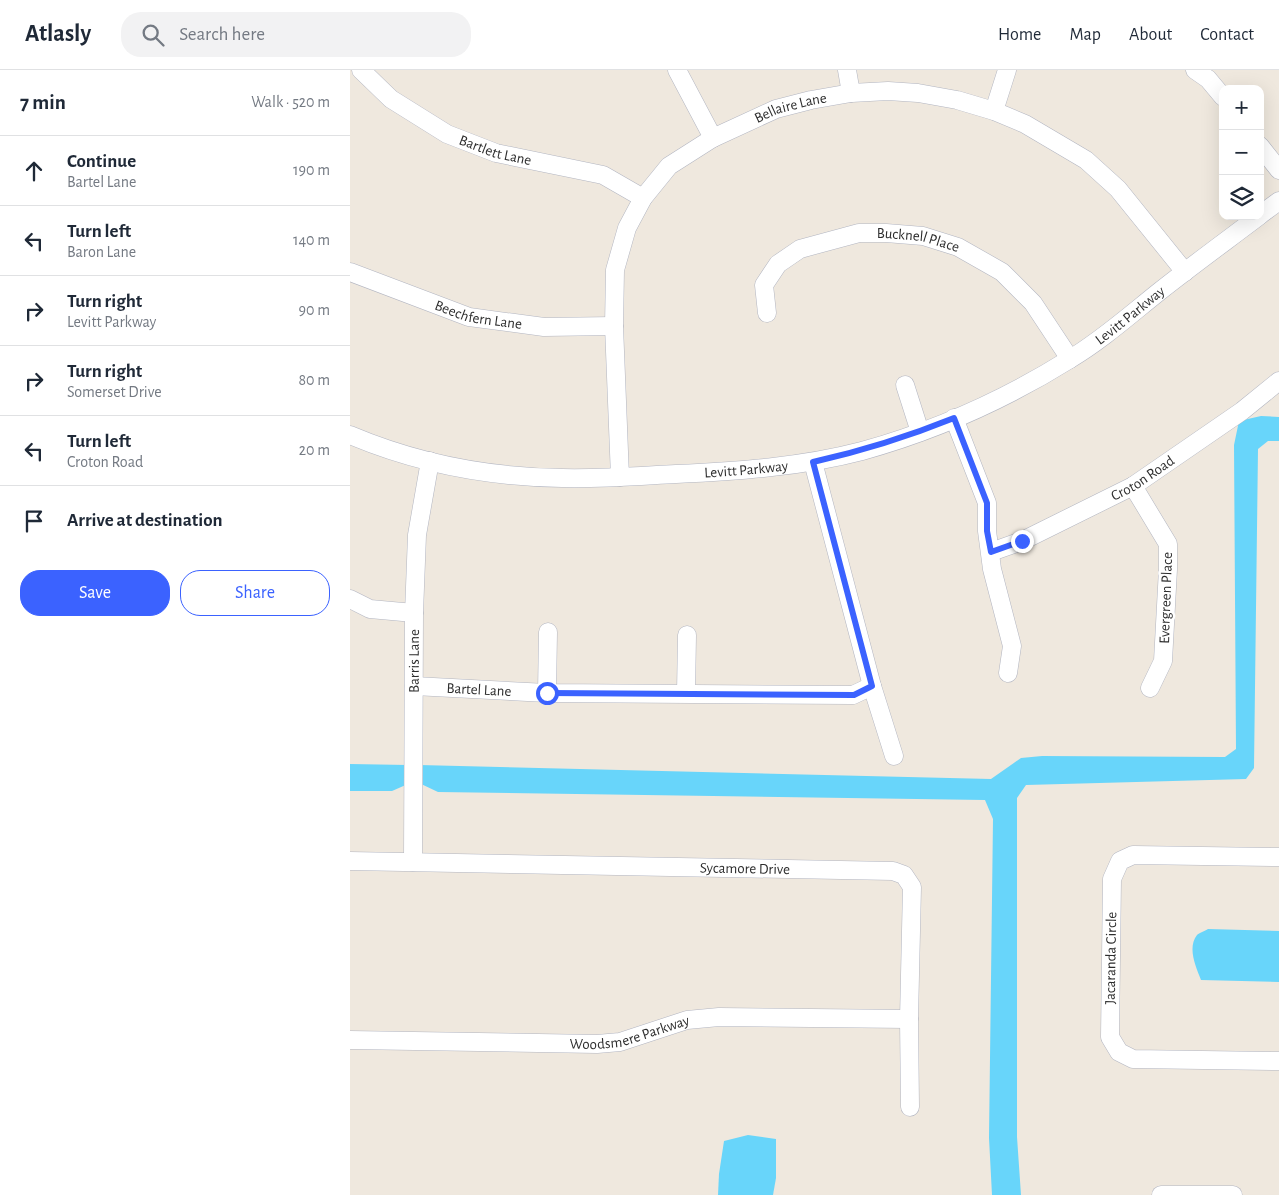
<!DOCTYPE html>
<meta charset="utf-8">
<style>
body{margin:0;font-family:"Alegreya Sans",sans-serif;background:#f2f2f3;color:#1f2937}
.controls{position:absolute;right:15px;top:15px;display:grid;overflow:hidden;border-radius:10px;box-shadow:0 5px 20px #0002}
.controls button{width:45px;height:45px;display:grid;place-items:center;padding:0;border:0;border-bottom:1px solid #e0e1e3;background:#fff;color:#1f2937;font:25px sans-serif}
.stop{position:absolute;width:15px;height:15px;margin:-11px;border:4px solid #3b62ff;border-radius:50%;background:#fff}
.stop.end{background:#3b62ff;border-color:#fff;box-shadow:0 1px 5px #0008}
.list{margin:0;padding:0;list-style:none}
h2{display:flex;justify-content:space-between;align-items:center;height:65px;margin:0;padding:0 20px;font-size:21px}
h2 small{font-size:16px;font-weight:400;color:#747a83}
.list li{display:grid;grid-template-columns:32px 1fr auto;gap:15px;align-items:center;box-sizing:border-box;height:70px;padding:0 20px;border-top:1px solid #e0e1e3}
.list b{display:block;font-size:19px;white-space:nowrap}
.list p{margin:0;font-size:16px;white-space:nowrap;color:#747a83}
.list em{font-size:16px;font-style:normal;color:#747a83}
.actions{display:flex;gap:10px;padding:15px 20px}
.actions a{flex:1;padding:11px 0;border:1px solid #3b62ff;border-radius:20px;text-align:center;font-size:18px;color:#3b62ff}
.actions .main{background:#3b62ff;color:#fff}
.icon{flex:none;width:28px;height:28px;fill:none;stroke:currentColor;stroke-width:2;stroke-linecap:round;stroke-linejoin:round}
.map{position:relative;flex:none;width:929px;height:1125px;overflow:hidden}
header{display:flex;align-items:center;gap:30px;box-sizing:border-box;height:70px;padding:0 25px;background:#fff;border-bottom:1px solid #e0e1e3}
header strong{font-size:24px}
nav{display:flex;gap:28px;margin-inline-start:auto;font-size:18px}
.search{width:350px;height:45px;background:#f2f2f3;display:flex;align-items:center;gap:12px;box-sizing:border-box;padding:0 18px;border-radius:20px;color:#747a83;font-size:19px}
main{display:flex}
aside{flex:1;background:#fff}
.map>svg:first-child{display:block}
</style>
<header>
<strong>Atlasly</strong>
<div class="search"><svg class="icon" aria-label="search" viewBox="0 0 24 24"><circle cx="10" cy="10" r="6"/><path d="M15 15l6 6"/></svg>Search here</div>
<nav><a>Home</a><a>Map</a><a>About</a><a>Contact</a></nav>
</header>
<main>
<aside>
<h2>7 min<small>Walk · 520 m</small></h2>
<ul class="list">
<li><svg class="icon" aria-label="ahead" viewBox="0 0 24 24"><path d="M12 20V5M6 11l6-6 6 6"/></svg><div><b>Continue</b><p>Bartel Lane</p></div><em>190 m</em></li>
<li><svg class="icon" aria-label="left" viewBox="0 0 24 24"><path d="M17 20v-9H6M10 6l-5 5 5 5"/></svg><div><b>Turn left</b><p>Baron Lane</p></div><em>140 m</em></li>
<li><svg class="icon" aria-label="right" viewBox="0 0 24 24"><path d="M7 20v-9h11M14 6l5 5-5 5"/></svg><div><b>Turn right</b><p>Levitt Parkway</p></div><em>90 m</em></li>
<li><svg class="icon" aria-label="right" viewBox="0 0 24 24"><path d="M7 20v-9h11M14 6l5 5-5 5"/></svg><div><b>Turn right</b><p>Somerset Drive</p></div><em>80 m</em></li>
<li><svg class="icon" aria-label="left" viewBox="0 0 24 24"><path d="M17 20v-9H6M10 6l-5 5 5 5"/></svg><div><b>Turn left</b><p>Croton Road</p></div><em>20 m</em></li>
<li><svg class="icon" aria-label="arrive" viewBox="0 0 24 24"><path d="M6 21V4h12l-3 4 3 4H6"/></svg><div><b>Arrive at destination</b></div></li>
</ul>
<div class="actions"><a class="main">Save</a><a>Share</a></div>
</aside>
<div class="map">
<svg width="929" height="1125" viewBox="0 0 929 1125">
<rect width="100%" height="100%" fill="#efe8de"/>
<g fill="#68d5fa">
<path d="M911 346 929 347V371H918L908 379 904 698 896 709 676 715 667 728V1067L671 1125H642L639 1068 643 749 635 730 88 722 69 713V695L641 709 671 688 692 686 875 687 886 679 884 375 889 351Z"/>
<path d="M0 694 58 695V714L42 721H0Z"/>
<path d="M858 859 929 861V912L851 910C846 897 837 878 847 865 849 863 855 861 858 859Z"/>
<path d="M398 1065 426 1069V1108L423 1125H368L369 1104 374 1071Z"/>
</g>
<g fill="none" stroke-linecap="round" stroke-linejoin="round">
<g stroke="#b2b5c1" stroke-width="19">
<g id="minor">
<path id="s1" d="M11 0 41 29 97 64 146 83 253 105 293 128"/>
<path d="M327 0 363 68"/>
<path d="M497 0 501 23"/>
<path d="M845 0 858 9 873 27"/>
<path d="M644 41 657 0"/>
<path d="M910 76 929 100"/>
<path d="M910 145 929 131"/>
<path id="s2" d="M0 202 119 247 194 257 264 256"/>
<path id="s3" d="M417 243 414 215 428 194 450 179 509 163H536L573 166 608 177 652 202 683 233 720 289"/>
<path d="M555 315 570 362"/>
<path d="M604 348 637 433V461L642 499 662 576 658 603"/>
<path id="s4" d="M0 365C66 393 140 407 212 408 250 409 288 406 326 404 388 401 451 397 512 381 584 361 656 329 720 289 752 270 781 244 810 221 843 195 876 171 909 146"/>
<path d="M463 392 522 616 544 686"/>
<path id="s5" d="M270 407 264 256 265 200 277 158 293 128 319 96 363 68 426 39 461 30 501 23 538 21 568 23 607 30 644 41 675 54 736 90 768 119 835 202"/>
<path d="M783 416 818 474V499L813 591 800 618"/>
<path id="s6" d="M641 482 672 471 783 416 892 341 929 311"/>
<path d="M0 529 20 539 64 543"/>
<path id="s7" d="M64 616 197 623 503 625 522 616"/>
<path d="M197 623 198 562"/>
<path d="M336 623 337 565"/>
<path d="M929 787 783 785 770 791 762 809 760 967 769 982 783 989 929 991"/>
<path id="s8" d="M0 791 543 801 554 805 562 817 559 949 560 1037"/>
<path id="s9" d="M63 792 64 543 67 465 80 391"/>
<path id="s10" d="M0 970 247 974 270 972 337 950 369 947 559 949"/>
<path d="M811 1125H883"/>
</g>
</g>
<use href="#minor" stroke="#fff" stroke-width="18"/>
</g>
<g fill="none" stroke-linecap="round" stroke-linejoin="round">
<path stroke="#3b62ff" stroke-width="6" d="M197 623 504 625 522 616 463 392C512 381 557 367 604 348L637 433V461L641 482 672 471"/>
</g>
<g text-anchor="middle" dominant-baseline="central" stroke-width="5" stroke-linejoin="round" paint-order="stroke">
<g font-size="15" fill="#2d2d2d" stroke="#fff">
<text stroke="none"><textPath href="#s5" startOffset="462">Bellaire Lane</textPath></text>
<text stroke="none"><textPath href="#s1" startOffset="159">Bartlett Lane</textPath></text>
<text stroke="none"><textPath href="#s3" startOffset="201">Bucknell Place</textPath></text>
<text stroke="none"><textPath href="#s2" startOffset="136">Beechfern Lane</textPath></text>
<text stroke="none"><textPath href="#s4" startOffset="822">Levitt Parkway</textPath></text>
<text stroke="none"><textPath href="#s4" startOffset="402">Levitt Parkway</textPath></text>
<text stroke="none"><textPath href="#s6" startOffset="169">Croton Road</textPath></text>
<text transform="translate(816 528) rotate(-88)">Evergreen Place</text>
<text stroke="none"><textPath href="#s9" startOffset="201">Barris Lane</textPath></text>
<text stroke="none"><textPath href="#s7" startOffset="65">Bartel Lane</textPath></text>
<text stroke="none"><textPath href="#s8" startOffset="395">Sycamore Drive</textPath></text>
<text transform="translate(761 888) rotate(-89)">Jacaranda Circle</text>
<text stroke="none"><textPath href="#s10" startOffset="281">Woodsmere Parkway</textPath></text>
</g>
</g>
</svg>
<div class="controls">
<button>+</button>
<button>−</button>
<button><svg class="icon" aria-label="layers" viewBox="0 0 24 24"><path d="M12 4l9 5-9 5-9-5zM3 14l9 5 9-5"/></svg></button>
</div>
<div class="stop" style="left:197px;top:623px"></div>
<div class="stop end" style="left:672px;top:471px"></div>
</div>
</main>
